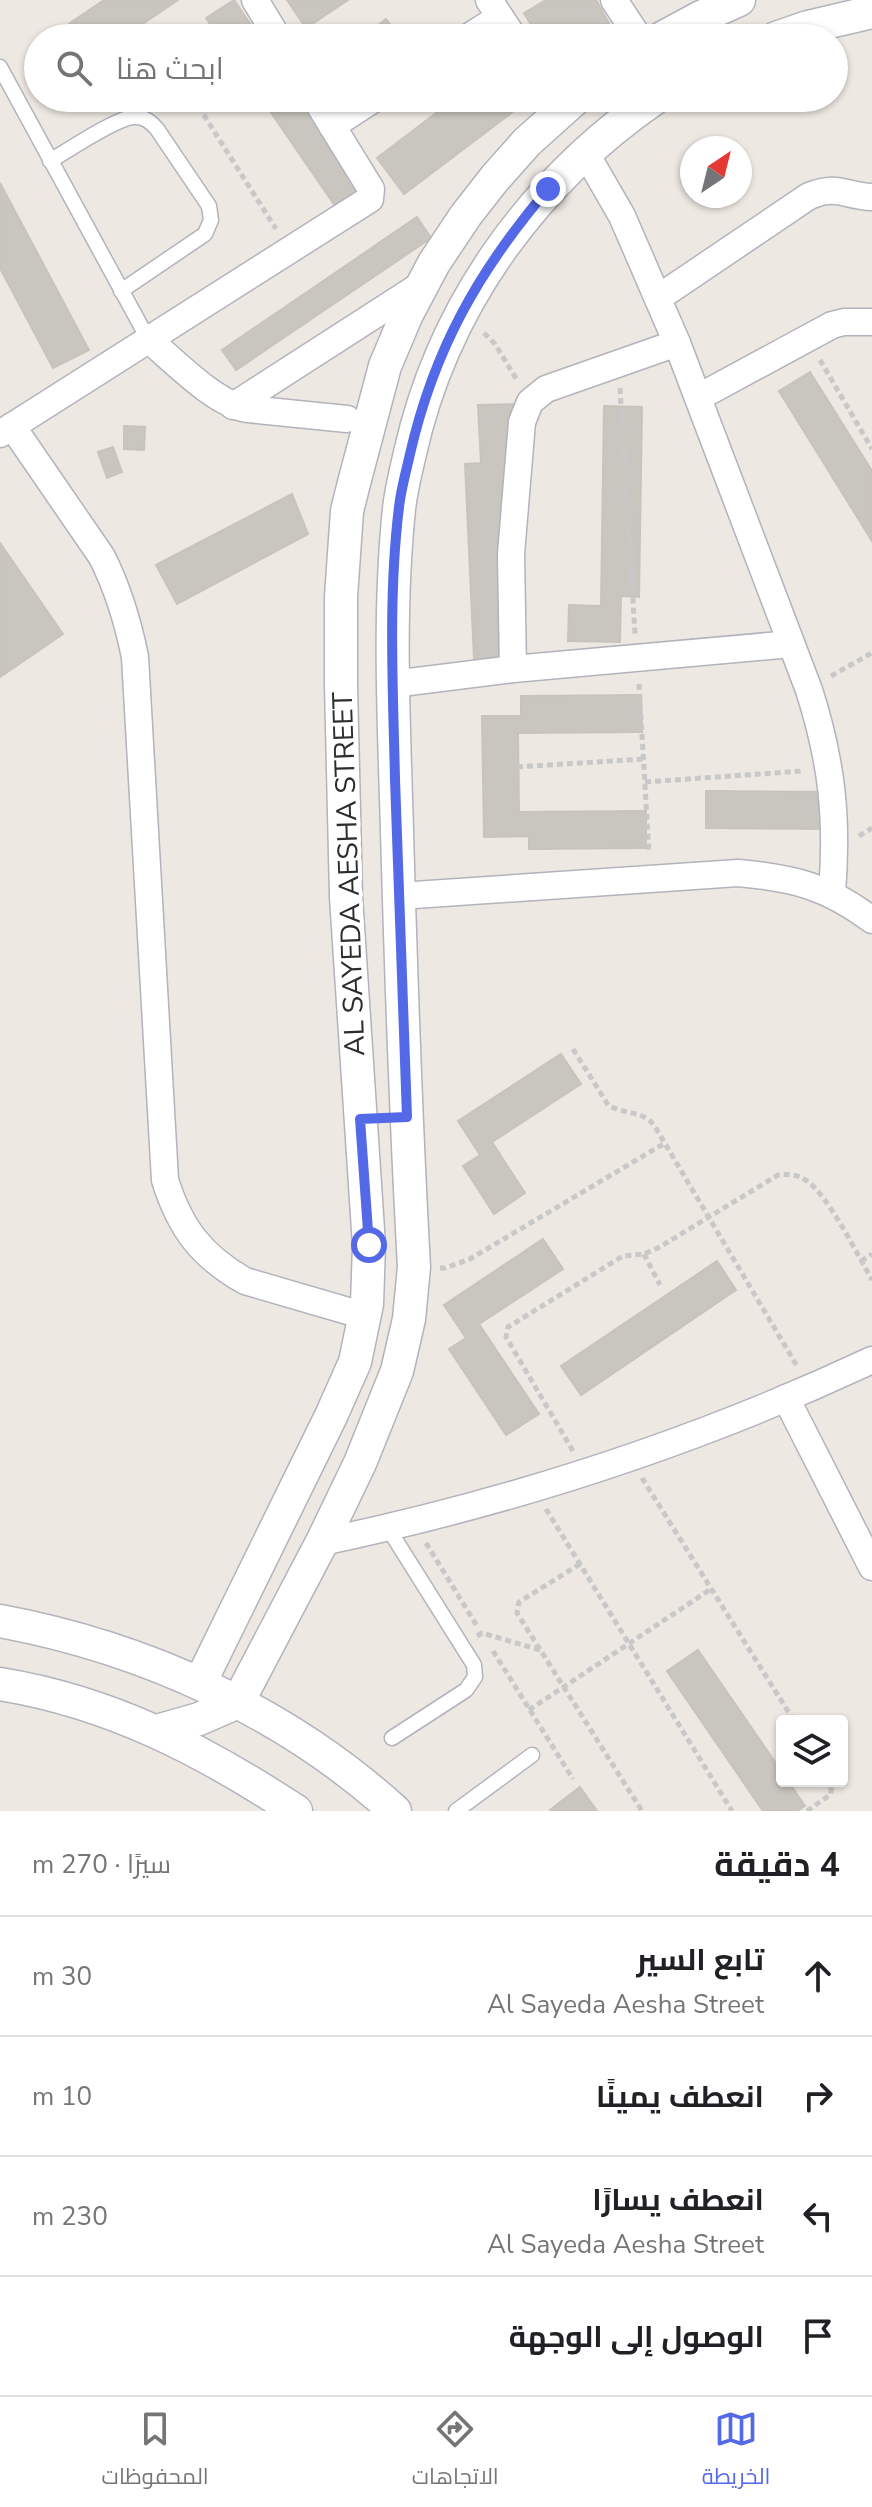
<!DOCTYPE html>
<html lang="ar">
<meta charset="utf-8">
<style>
body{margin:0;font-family:"Nunito Sans",Cairo,sans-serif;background:#f2f2f2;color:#202124;direction:rtl}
.controls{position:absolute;right:24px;bottom:24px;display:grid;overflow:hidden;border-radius:8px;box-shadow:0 2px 6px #0004}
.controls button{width:72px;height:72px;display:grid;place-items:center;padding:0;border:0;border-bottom:2px solid #e0e0e0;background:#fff;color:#202124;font:40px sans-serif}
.compass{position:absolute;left:680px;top:136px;width:72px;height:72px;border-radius:50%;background:#fff;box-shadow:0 2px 6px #0004;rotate:35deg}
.stop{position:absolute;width:24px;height:24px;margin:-18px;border:6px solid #5469e8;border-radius:50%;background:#fff}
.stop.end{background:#5469e8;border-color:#fff;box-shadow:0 2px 8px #0008}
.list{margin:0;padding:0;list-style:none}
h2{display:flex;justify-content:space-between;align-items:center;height:104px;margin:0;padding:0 32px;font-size:34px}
h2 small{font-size:26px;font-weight:400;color:#757577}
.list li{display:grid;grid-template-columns:52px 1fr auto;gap:24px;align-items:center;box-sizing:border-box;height:120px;padding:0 32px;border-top:2px solid #e0e0e0}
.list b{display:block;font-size:30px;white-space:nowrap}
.list p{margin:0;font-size:26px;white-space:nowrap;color:#757577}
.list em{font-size:26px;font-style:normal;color:#757577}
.icon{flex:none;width:44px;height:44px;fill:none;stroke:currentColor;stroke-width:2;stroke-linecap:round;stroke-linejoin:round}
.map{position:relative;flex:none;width:872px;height:1811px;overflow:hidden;direction:ltr}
.search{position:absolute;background:#fff;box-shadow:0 2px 6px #0004;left:24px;right:24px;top:24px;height:88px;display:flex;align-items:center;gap:20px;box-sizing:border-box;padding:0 28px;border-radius:44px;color:#757577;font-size:30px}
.sheet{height:584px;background:#fff}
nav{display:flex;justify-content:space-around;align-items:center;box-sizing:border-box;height:112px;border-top:2px solid #e0e0e0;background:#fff;font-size:22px;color:#757577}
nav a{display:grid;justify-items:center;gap:4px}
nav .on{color:#5469e8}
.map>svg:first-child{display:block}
</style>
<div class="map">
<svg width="872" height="1811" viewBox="0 0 872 1811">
<rect width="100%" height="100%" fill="#ede8e1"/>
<g fill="#c9c6bf" stroke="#c8c4bb" stroke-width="2">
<path d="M104 0H178L122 38H48Z"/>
<path d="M234 0 260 38H220L206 18Z"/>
<path d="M287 0H348L306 28Z"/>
<path d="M546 0H596L617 38H539L524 13Z"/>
<path d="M386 19 401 38H362Z"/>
<path d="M261 98H301L367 195 340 213Z"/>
<path d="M456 98H531L404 194 377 158Z"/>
<path d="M0 183 89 350 53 368 0 268Z"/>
<path d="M417 217 431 238 236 370 222 350Z"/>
<path d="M810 372 872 471V541L779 391Z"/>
<path d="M515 404 517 468H504L512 657 474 659 465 464 481 463 478 405Z"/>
<path d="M604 406 642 407 639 597 621 596 620 642 568 641 569 605 601 606Z"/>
<path d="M124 426 145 427 144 450 124 449Z"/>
<path d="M113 447 122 472 107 478 98 452Z"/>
<path d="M292 494 308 534 177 604 156 565Z"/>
<path d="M0 543 63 634 0 677Z"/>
<path d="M641 695 642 732 518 733 519 812 646 811V848L529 849V836L484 837 482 716H521V696Z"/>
<path d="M706 791 834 792V829L706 828Z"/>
<path d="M561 1054 581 1084 492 1142 525 1193 494 1214 463 1166 480 1155 458 1121Z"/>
<path d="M543 1239 563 1269 479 1324 539 1414 506 1435 449 1349 466 1338 444 1305Z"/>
<path d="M717 1261 736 1290 581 1395 561 1366Z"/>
<path d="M698 1650 782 1772V1781H788L805 1806 797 1811H763L667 1671Z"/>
<path d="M580 1787 597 1811H550V1810Z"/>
</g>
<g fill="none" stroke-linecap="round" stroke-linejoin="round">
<g stroke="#b2b3bc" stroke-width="17">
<g id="service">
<path d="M0 67 148 339"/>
<path d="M50 161C67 151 119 116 135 117 145 117 151 122 157 129L209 206 211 220 205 234 121 291"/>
<path d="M388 1528 474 1665 475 1677 466 1690 392 1738"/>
<path d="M456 1811 532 1755"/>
</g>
</g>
<g stroke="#b2b3bc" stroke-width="29">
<g id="minor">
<path d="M255 0 278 38"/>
<path d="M489 0 514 38"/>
<path d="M614 0 639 38"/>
<path d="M467 38 500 17"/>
<path d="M332 126 375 98"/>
<path d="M585 152 622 216 677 343 809 690C832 762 838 818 832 893"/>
<path d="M658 298 809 196C839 184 844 196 872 197"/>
<path d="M148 339C173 360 216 405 248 409L347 419"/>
<path d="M699 397 832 325 844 322H872"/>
<path d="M233 406 424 283"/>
<path d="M12 426 102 557C118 589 128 622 135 657L165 1180C180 1228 201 1256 245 1281L365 1316"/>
<path d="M0 434 370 199 371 189 315 98"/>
<path d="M513 669 511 554 522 422 530 402 546 389 677 343"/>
<path d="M393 684 513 669 791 644"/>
<path d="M399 896 738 873C793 878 827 886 872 920"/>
<path d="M786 1398 872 1567"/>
<path d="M322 1542C512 1502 697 1442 872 1360"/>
</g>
</g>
<g stroke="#b2b3bc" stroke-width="35">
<g id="tertiary">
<path d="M662 38 701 17 739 0"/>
<path d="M776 38 808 27 872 12"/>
<path d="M0 1621C145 1648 286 1712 395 1811"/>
<path d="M200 1683 331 1416 355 1362 367 1304 369 1245 346 897 341 685V597L347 511 354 483 385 366 407 314 434 263 466 215 495 178 527 142 576 98"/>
<path d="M0 1684C111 1702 203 1750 296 1811"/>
<path d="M157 1731 199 1719 238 1702 322 1542 360 1463 397 1371 409 1319 414 1267C406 1122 401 976 397 831 394 724 388 616 399 509 401 490 406 471 410 453 443 306 532 183 655 98"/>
</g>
</g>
<g stroke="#c8c8c8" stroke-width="5" stroke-dasharray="6 4" stroke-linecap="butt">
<path d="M146 25 154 38"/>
<path d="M193 98 276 229"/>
<path d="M484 333 495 344 517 380"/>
<path d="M820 360 872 449"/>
<path d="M620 388 635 634"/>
<path d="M831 676 872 653"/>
<path d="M639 684 649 853"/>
<path d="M517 767 643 759"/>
<path d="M645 782 803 771"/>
<path d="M859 836 872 828"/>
<path d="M573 1049 608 1105C625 1115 642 1110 654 1125L797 1366"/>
<path d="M644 1254 660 1285"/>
<path d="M861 1261 872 1254"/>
<path d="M440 1268H445L470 1259 665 1143"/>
<path d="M573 1451 506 1337 508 1327 623 1256 644 1254 658 1248 778 1175C789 1174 797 1174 807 1181 827 1194 859 1257 872 1280"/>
<path d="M642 1478 794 1721"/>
<path d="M546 1509 732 1811"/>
<path d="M426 1543 477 1626"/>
<path d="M580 1564 519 1602 517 1613 642 1811"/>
<path d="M477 1636 482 1633 540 1650"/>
<path d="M493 1651 573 1779"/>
<path d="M529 1710 711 1589"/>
<path d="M807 1811 831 1794V1781"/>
</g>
<use href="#service" stroke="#fff" stroke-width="14"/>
<use href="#minor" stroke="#fff" stroke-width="26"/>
<use href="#tertiary" stroke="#fff" stroke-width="32"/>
</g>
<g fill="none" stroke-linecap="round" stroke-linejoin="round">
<path stroke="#5469e8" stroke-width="10" d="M369 1245 360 1119 407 1117C403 1004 399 892 395 779 393 689 388 597 399 507 401 489 406 472 410 454 434 349 479 270 548 189"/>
</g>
<g text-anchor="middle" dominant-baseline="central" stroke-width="8" stroke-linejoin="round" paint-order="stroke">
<g font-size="28" fill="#2d2d2d" stroke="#fff">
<text transform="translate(349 874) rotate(-92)">AL SAYEDA AESHA STREET</text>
</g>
</g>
</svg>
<div class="controls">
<button><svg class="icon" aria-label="layers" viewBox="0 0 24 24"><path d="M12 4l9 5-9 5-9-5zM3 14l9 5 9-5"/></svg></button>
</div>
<svg class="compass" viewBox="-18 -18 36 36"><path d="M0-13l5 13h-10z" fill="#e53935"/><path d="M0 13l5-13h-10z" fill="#757577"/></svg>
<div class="stop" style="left:369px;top:1245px"></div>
<div class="stop end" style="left:548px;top:189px"></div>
<div class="search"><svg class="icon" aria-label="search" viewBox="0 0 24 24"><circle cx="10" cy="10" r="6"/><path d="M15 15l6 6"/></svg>ابحث هنا</div>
</div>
<section class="sheet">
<h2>4 دقيقة<small>سيرًا · 270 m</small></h2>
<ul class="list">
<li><svg class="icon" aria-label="ahead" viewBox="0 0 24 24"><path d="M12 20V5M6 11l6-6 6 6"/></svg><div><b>تابع السير</b><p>Al Sayeda Aesha Street</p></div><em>30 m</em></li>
<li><svg class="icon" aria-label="right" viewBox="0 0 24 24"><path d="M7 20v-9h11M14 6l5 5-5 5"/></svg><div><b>انعطف يمينًا</b></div><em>10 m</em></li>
<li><svg class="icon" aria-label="left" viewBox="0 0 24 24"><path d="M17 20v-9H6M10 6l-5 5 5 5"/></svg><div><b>انعطف يسارًا</b><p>Al Sayeda Aesha Street</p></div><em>230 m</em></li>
<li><svg class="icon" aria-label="arrive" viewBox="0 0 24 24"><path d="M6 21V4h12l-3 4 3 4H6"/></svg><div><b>الوصول إلى الوجهة</b></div></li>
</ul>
</section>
<nav>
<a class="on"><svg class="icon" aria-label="map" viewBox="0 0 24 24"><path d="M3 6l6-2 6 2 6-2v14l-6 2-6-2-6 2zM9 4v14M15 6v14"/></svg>الخريطة</a>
<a><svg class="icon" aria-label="directions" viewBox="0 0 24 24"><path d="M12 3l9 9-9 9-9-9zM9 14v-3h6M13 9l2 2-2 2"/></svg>الاتجاهات</a>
<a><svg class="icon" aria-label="saved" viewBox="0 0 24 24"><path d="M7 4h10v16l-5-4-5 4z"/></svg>المحفوظات</a>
</nav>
